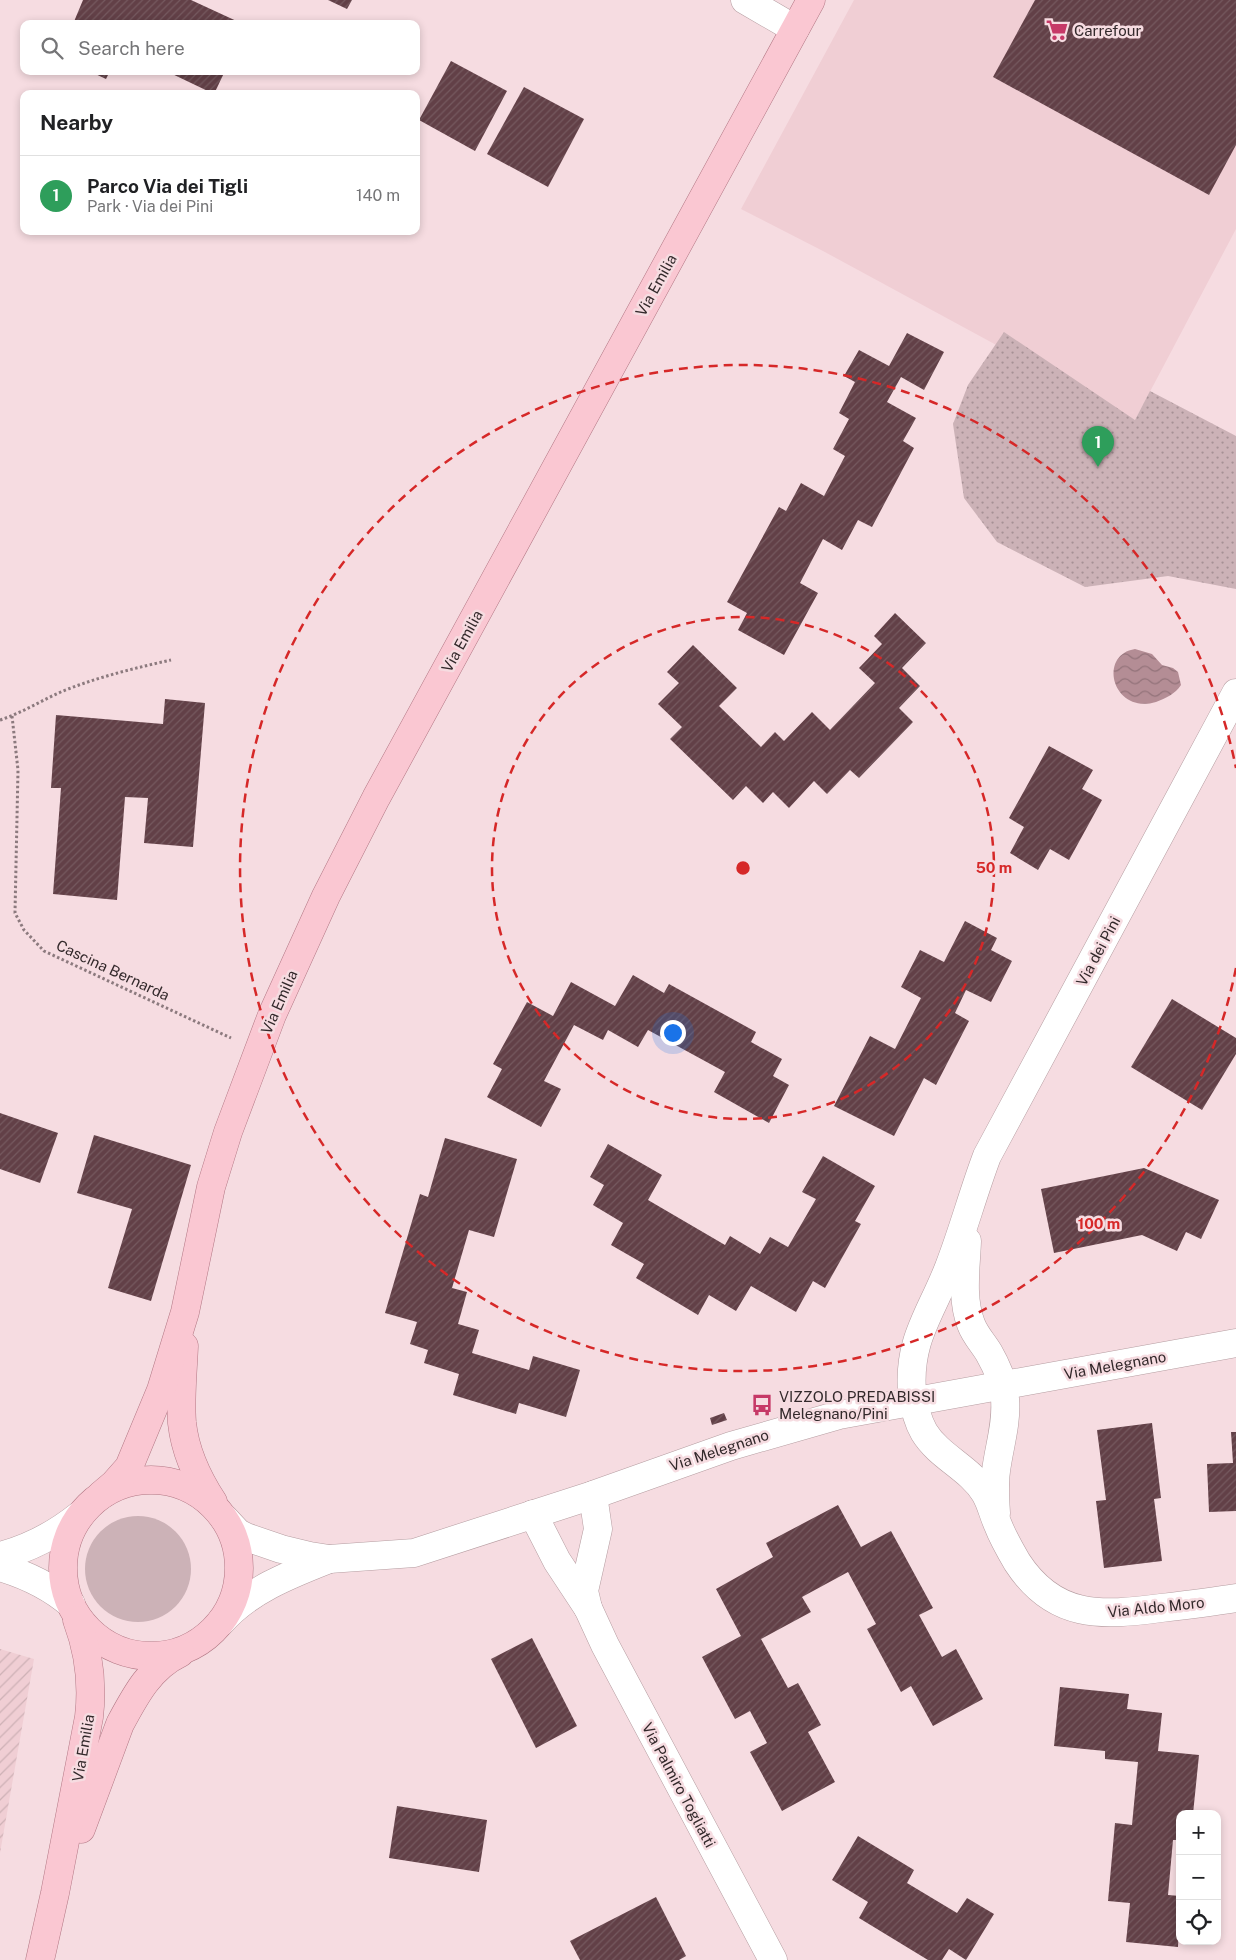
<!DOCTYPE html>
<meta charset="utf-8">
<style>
body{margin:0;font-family:"Public Sans",sans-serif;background:#f2f2f2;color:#202124}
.controls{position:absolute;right:15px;bottom:15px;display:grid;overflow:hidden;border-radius:10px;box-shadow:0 2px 8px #0003}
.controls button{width:45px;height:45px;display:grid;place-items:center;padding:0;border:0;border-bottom:1px solid #e0e0e0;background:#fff;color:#202124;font:25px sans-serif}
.you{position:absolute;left:672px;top:1032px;width:18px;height:18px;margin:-12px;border:4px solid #fff;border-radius:50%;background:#1a73e8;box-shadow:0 0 0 8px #1a73e833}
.badge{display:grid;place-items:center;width:32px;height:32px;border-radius:50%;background:#0b8043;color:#fff;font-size:16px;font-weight:700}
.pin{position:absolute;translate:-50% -41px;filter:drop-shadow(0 1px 2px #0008)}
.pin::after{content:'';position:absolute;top:26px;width:18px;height:15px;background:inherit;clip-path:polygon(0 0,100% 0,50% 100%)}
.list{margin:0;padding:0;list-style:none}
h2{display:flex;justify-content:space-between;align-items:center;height:65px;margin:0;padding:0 20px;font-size:21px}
h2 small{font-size:16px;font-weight:400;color:#757577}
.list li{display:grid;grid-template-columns:32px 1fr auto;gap:15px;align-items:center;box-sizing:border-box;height:80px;padding:0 20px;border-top:1px solid #e0e0e0}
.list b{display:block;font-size:19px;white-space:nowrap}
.list p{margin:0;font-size:16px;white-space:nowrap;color:#757577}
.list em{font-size:16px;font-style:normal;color:#757577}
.icon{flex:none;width:28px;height:28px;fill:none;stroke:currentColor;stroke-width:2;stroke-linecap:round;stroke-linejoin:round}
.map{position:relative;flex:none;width:1236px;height:1960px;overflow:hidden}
.search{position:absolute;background:#fff;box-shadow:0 2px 8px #0003;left:20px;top:20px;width:400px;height:55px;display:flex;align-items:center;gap:12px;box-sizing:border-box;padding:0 18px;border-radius:10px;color:#757577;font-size:19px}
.panel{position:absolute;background:#fff;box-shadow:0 2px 8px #0003;left:20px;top:90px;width:400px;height:145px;border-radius:10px}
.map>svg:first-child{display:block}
</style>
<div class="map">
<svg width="1236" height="1960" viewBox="0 0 1236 1960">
<defs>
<pattern id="industrial-furrows" width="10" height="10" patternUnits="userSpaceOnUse" patternTransform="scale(1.25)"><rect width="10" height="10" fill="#f0ced4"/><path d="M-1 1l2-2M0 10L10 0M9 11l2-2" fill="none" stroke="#ceb1b6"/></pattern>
<pattern id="park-dots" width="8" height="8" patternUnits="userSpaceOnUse" patternTransform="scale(1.25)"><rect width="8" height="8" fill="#ccb2b7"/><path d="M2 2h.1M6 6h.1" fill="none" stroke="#a69195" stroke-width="1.8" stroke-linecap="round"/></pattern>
<pattern id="water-waves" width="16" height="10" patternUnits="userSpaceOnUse" patternTransform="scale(1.25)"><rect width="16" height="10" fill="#b48d95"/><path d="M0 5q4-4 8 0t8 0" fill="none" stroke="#93737a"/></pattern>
<pattern id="building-hatch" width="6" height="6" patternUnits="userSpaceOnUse" patternTransform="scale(1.25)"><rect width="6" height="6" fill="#624047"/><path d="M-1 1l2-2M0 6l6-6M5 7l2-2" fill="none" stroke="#75595f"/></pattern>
</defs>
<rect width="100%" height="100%" fill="#f6dce1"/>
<path fill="#f0ced4" d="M854 0H1236V229L1135 420 823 251 741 209Z"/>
<path fill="url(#industrial-furrows)" d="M0 1649 34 1659 0 1853Z"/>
<circle fill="#ccb2b7" cx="138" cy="1569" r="53"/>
<path fill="url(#park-dots)" d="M1004 332 1135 420 1150 391 1236 436V589L1168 576 1085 587 997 542 964 498 953 424 968 385Z"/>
<path fill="url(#water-waves)" d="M1135 649 1152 654 1162 665 1173 668 1178 672 1181 685C1175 694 1166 698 1156 702 1113 715 1097 655 1135 649Z"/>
<g fill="url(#building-hatch)">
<path d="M83 0H191L243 24H73Z"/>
<path d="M328 0H352L347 9Z"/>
<path d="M1035 0H1236V145L1209 195 993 77Z"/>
<path d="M451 61 507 91 475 151 419 120Z"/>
<path d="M89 71H110L106 79Z"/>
<path d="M166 71H225L214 94Z"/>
<path d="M524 87 584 119 548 187 487 154Z"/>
<path d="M907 333 944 352 924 390 901 377 887 402 916 418 903 441 914 448 872 527 858 520 842 550 823 539 800 583 818 593 784 655 738 630 747 613 727 602 779 507 786 511 801 483 824 496 845 456 833 449 849 419 839 413 855 382 844 376 859 350 889 366Z"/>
<path d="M895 613 926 643 902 668 920 686 899 708 913 722 859 778 850 770 827 794 814 781 789 808 773 792 763 803 746 786 733 800 670 739 682 727 658 704 679 683 667 672 693 645 737 688 719 706 761 747 775 732 784 741 812 712 830 730 875 683 859 668 882 644 874 636Z"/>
<path d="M165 699 205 703 193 847 144 843 148 798 125 797 117 900 53 894 61 788H51L56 715 163 724Z"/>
<path d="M1049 746 1093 770 1082 789 1102 800 1069 860 1050 849 1038 870 1010 853 1024 827 1009 818Z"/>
<path d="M965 921 997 938 991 950 1012 961 991 1002 966 990 955 1013 969 1021 936 1085 924 1078 894 1136 834 1106 870 1036 895 1049 921 998 901 987 920 950 944 962Z"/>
<path d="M633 975 664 993 669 984 756 1032 751 1042 782 1059 773 1076 789 1085 769 1123 714 1092 725 1072 648 1030 638 1047 608 1030 603 1040 574 1025 544 1081 561 1089 541 1127 487 1097 502 1069 493 1064 527 1002 553 1016 571 982 615 1006Z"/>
<path d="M1172 999 1236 1038V1054L1202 1110 1131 1067Z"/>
<path d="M0 1113 58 1133 40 1183 0 1169Z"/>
<path d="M94 1135 191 1165 151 1301 108 1288 132 1209 77 1193Z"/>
<path d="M445 1138 517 1159 494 1237 469 1230 452 1288 467 1292 458 1324 479 1330 472 1353 529 1370 533 1356 580 1370 566 1417 519 1403 516 1414 453 1395 459 1374 424 1363 428 1350 410 1344 417 1322 385 1313 420 1194 428 1197Z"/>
<path d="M608 1144 662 1175 648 1200 725 1245 730 1236 760 1254 770 1237 788 1247 816 1199 802 1192 823 1156 875 1186 855 1221 861 1224 825 1288 813 1281 796 1312 751 1286 736 1311 709 1295 698 1315 636 1278 644 1264 611 1245 623 1223 593 1205 604 1185 590 1177Z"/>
<path d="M1144 1168 1219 1200 1201 1239 1186 1232 1177 1251 1142 1235 1054 1253 1041 1189Z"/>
<path d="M724 1413 727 1420 712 1425 710 1418Z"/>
<path d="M1152 1423 1161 1498 1154 1499 1162 1561 1104 1568 1096 1501 1106 1500 1097 1430Z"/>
<path d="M1231 1432H1236V1511L1209 1512 1207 1464 1233 1463Z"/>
<path d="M838 1505 861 1547 891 1531 933 1608 919 1615 942 1657 956 1649 983 1699 933 1726 911 1686 901 1692 867 1629 876 1624 848 1572 802 1597 811 1612 761 1639 788 1688 798 1683 821 1725 808 1732 835 1782 782 1811 750 1752 767 1743 750 1711 735 1719 702 1657 741 1636 716 1589 773 1557 766 1543Z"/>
<path d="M532 1638 577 1726 536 1748 491 1659Z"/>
<path d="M1060 1687 1129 1694 1127 1709 1162 1713 1158 1751 1199 1755 1193 1814H1180V1840H1173L1168 1895 1180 1896 1178 1947 1126 1942 1130 1903 1108 1901 1115 1823 1132 1825 1138 1762 1105 1759V1751L1054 1746Z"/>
<path d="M397 1806 487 1820 479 1872 389 1858Z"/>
<path d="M858 1836 914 1870 907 1883 957 1913 967 1898 994 1914 966 1960 949 1949 942 1960H928L859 1918 868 1902 832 1880Z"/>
<path d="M656 1897 686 1956 679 1960H580L570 1941Z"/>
</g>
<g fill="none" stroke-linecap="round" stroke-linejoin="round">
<g stroke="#b59da1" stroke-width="29">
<g id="minor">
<path d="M745 0 795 29"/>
<path d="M1236 693 987 1156C973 1193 963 1231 949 1267 931 1314 908 1339 912 1392 914 1406 917 1420 924 1432 939 1457 970 1468 985 1493 991 1503 993 1514 998 1525 1003 1538 1010 1550 1017 1562 1054 1619 1101 1616 1161 1608 1186 1605 1211 1602 1236 1598"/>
<path d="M967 1241C966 1268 961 1298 971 1324 975 1335 983 1343 989 1353 997 1367 1004 1383 1005 1399 1007 1424 999 1447 996 1471 994 1485 995 1499 996 1513"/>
<path d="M533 1514 557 1561 588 1608 605 1645 773 1960"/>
<path d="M0 1556C31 1548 55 1535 80 1515"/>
<path d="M0 1567C27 1575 50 1586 71 1604"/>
<path d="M588 1608 584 1591 598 1529 593 1495"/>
</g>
</g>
<g stroke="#b59da1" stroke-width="29">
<g id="tertiary">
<path d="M224 1518 238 1533 246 1537 281 1549 310 1556 329 1559 414 1553 593 1495 731 1446 839 1415 1236 1343"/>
<path d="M221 1622C249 1590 291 1574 329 1559"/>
</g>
</g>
<g stroke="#b27784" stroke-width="29">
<g id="primary">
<path d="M184 1346C183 1371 180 1398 182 1423 185 1451 198 1479 213 1502"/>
<circle cx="151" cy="1568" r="88"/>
<path d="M101 1495 114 1484 129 1467 161 1390 185 1312 211 1187 228 1132 272 1015 326 896 376 798 811 0"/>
<path d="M81 1829 120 1724C135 1696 150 1667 180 1653"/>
<path d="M40 1960 55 1893 89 1717C93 1683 89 1652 77 1620"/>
</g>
</g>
<g stroke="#8c7a7e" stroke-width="3" stroke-dasharray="2.5 2.5" stroke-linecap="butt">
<path d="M12 716 18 770 15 913 24 930 44 951 231 1038"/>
<path d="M0 720C22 713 42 700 63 691 98 677 135 668 171 660"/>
</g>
<use href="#minor" stroke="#fff" stroke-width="28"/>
<use href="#tertiary" stroke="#fff" stroke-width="28"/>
<use href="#primary" stroke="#fac7d2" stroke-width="28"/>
</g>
<g fill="none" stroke="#d62828" stroke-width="2.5" stroke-dasharray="9 6">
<circle cx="743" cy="868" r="251"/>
<path d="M1236 968A503 503 0 1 1 1236 768"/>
</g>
<defs>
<g id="supermarket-bare" transform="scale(1.725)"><path d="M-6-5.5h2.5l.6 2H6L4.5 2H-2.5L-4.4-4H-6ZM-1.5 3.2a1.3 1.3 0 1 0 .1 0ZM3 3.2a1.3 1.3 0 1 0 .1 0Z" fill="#c63967" stroke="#f6dce1" stroke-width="2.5" paint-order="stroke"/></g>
<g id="bus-bare" transform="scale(1.725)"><path d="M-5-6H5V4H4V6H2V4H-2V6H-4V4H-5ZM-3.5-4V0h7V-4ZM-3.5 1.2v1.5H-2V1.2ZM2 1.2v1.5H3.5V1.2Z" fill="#c63967" stroke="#f6dce1" stroke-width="2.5" paint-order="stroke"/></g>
</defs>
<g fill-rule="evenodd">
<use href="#supermarket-bare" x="1057" y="30"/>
<use href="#bus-bare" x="762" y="1405"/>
</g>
<g text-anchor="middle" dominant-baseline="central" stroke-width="5" stroke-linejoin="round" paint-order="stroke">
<g font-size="15" fill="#33292b" stroke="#f6dce1" text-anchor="start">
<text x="1074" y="30">Carrefour</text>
<text x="779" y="1396">VIZZOLO PREDABISSI<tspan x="779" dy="17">Melegnano/Pini</tspan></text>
</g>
<g font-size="15" fill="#33292b" stroke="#f6dce1">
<text transform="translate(656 285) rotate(-61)">Via Emilia</text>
<text transform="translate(462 641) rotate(-61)">Via Emilia</text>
<text transform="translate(1098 951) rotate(-62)">Via dei Pini</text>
<text transform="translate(113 970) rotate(25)">Cascina Bernarda</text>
<text transform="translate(279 1002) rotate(-66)">Via Emilia</text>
<text transform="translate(1115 1365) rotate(-10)">Via Melegnano</text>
<text transform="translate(719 1450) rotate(-18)">Via Melegnano</text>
<text transform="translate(1156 1607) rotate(-6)">Via Aldo Moro</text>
<text transform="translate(83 1748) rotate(-80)">Via Emilia</text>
<text transform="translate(679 1785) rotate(62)">Via Palmiro Togliatti</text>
</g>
</g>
<circle cx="743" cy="868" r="8" fill="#d62828" stroke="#f6dce1" stroke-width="2.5"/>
<g font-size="15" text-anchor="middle" font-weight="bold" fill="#d62828" stroke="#f6dce1" stroke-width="5" stroke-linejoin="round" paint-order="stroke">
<text x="994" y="873">50 m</text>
<text x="1099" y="1229">100 m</text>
</g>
</svg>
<div class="controls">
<button>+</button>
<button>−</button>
<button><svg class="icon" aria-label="locate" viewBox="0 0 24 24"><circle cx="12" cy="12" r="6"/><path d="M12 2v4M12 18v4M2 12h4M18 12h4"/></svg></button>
</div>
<div class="you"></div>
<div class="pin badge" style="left:1098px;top:467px;background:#2e9e5b">1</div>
<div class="search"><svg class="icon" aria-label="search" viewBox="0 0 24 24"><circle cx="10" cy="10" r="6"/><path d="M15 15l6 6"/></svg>Search here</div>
<section class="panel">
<h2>Nearby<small></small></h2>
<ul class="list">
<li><span class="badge" style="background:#2e9e5b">1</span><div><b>Parco Via dei Tigli</b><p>Park · Via dei Pini</p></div><em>140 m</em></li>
</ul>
</section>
</div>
